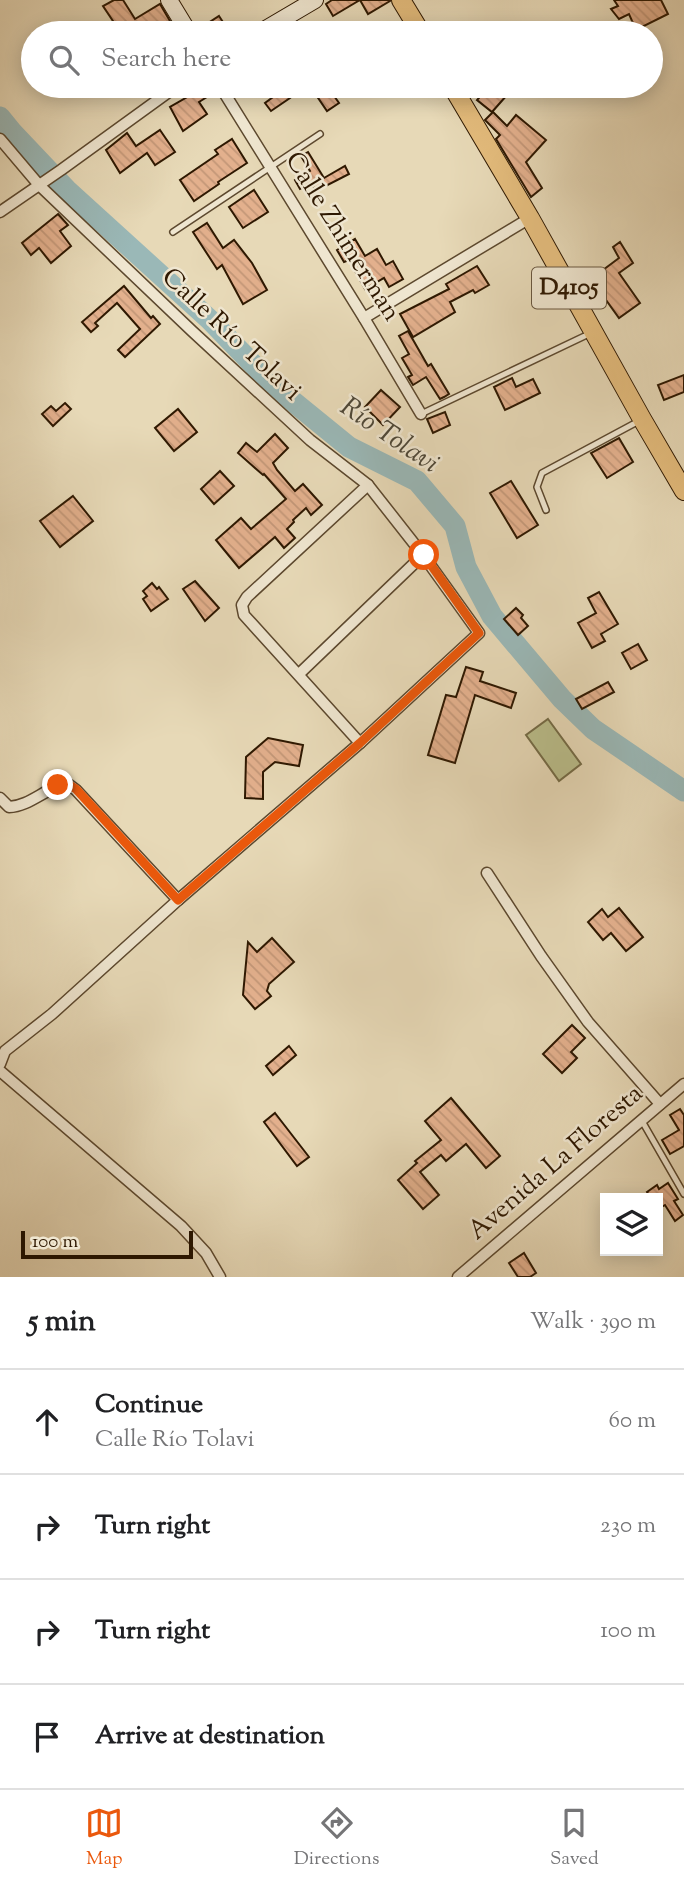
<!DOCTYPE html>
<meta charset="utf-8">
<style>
body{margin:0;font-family:"Sorts Mill Goudy",serif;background:#f6f6f6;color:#202124}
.controls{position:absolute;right:21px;bottom:21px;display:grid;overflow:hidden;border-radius:0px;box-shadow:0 4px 18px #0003}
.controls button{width:63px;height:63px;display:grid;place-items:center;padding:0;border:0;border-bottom:2px solid #e0e0e0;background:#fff;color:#202124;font:35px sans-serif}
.scale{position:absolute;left:21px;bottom:18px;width:172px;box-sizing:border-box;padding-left:7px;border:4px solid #2e1801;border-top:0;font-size:19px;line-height:24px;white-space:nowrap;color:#2e1801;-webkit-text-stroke:5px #efe6d0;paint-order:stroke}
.stop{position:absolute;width:21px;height:21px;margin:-16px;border:5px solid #ea580c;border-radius:50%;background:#fff}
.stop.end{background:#ea580c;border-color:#fff;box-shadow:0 2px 7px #0008}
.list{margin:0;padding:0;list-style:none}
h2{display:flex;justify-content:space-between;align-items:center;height:91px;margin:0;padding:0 28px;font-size:30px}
h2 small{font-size:23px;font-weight:400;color:#757577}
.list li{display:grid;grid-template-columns:46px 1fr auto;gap:21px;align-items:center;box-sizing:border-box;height:105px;padding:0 28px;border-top:2px solid #e0e0e0}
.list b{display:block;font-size:26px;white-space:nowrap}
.list p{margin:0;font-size:23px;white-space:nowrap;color:#757577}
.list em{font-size:23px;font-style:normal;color:#757577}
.icon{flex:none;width:38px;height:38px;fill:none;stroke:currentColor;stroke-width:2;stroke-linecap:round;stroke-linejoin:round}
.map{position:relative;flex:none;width:684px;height:1277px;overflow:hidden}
.search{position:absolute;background:#fff;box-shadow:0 4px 18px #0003;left:21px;right:21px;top:21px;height:77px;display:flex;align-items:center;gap:18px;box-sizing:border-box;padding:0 24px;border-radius:38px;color:#757577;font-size:26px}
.sheet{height:511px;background:#fff}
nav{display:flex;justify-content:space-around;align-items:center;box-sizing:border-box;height:98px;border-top:2px solid #e0e0e0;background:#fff;font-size:19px;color:#757577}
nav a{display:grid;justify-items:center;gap:4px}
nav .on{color:#ea580c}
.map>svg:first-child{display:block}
</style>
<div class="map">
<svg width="684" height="1277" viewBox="0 0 684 1277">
<defs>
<pattern id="building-back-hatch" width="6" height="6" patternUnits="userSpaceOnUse" patternTransform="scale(1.75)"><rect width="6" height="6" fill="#e3b08d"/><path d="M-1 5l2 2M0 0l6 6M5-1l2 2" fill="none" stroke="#c39778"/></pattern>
</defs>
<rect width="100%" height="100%" fill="#e7d9b7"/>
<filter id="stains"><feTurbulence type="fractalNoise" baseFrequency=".00286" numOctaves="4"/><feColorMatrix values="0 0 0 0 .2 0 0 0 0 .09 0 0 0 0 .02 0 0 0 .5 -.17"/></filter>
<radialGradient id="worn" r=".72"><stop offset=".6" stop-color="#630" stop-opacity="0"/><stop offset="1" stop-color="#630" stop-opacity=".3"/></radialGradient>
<path fill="#babe8b" stroke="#746b46" stroke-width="2" d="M548 719 581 764 559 781 526 735Z"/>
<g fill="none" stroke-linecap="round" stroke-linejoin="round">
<path stroke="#9ab8b7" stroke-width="21" d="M0 117 13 133 67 190 209 319 274 386 349 447 417 481 455 526 466 567 492 616 562 699 593 729 684 791"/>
</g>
<g fill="url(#building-back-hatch)" stroke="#2e1801" stroke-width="2">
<path d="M114 0H123L135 19 160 4 177 33H148L145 29 139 33H121L103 6Z"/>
<path d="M332 0H390V1L368 14 360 0 333 16 326 4Z"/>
<path d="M614 0H661L668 14 636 30 629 14 619 19 611 9 618 6Z"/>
<path d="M219 16 230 33H199V29Z"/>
<path d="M192 86H212L215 92 199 102 207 114 183 131 170 107 196 92Z"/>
<path d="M265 86H282L290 98 271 111 265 103 273 97Z"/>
<path d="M310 86H327L339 103 327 111Z"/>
<path d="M489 86H497L507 95 492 112 477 100Z"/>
<path d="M493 112 507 126 516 115 546 140 526 162 542 188 531 197 496 139 500 135 485 120Z"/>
<path d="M160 130 175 152 155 165 147 153 120 173 106 150 127 133 136 146Z"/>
<path d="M232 139 247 163 218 182 219 184 194 201 180 180 218 154 215 150Z"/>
<path d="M308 152 324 178 345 166 349 174 316 191 311 183 300 189 295 180 310 171 301 156Z"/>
<path d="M254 190 268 212 243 228 229 207Z"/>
<path d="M58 214 68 225 60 231 71 246 51 263 39 248 31 255 22 243Z"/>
<path d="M207 223 223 248 234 240 252 263 267 290 243 304 222 265 217 269 193 232Z"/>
<path d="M355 239 365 256 377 249 386 265 393 261 403 279 389 287 384 278 365 289 349 260 344 262 337 250Z"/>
<path d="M620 242 633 263 619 273 640 303 619 318 591 279 619 258 613 247Z"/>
<path d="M477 266 489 285 475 293 473 290 450 302 455 312 413 337 400 314 449 289 446 284Z"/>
<path d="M124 286 151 318 153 316 160 324 125 357 118 350 140 329 117 303 95 323 98 326 91 332 82 322Z"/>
<path d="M408 331 428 366 431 364 449 394 444 397 440 399 426 377 413 385 408 377 412 375 402 358 409 354 399 336Z"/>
<path d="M684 375V392L664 400 658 385Z"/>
<path d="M512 378 516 387 533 379 540 393 505 410 494 387Z"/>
<path d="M381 390 400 407 383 425 365 407Z"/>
<path d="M65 403 71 409 53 426 42 414 51 406 56 411Z"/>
<path d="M178 409 197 432 174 451 155 428Z"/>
<path d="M445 412 450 425 433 433 427 419Z"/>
<path d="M275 434 288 448 273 463 277 470 295 491 303 484 322 505 311 515 306 508 293 520 294 522 287 529 295 538 284 548 275 537 239 568 216 540 241 518 251 529 286 499 264 474 263 475 238 453 246 443 257 452Z"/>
<path d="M619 438 633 462 607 478 591 453Z"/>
<path d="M220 471 234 486 214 504 201 489Z"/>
<path d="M511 481 538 525 517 538 490 493Z"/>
<path d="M73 496 93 521 60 547 40 521Z"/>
<path d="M195 581 219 608 205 621 183 589Z"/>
<path d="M152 583 157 589 159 587 168 599 151 611 143 599 147 596 143 591Z"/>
<path d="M599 592 618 624 601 634 605 641 592 648 578 623 596 613 588 598Z"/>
<path d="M516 608 523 615 521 618 528 626 518 635 504 619Z"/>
<path d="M638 644 647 660 631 669 622 653Z"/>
<path d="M466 667 483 672 480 681 516 693 511 708 475 695 455 763 428 755 446 695 456 697Z"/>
<path d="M608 682 614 692 582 709 576 699Z"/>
<path d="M268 738 303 745 299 766 275 762 263 772V799L245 798 246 757Z"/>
<path d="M619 908 643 937 626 951 611 933 603 940 588 922 602 909 608 917Z"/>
<path d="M272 938 294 962 269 984 267 991 271 996 255 1009 243 995 248 942 257 952Z"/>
<path d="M572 1025 585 1038 571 1052 577 1058 562 1073 543 1054Z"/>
<path d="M289 1046 296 1055 273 1075 266 1066Z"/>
<path d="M451 1098 500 1156 486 1168 466 1144 446 1161 441 1155 420 1172 439 1195 423 1209 398 1180 417 1163 415 1161 441 1140 425 1121Z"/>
<path d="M680 1109 684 1115V1146L670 1154 662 1140 679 1130 670 1115Z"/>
<path d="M275 1113 309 1157 297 1166 264 1122Z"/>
<path d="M668 1183 678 1199 674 1201 683 1215 675 1221 665 1205 658 1209V1198H644L649 1195 647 1192 657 1185 659 1189Z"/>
<path d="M524 1253 536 1273 530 1277H518L509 1263Z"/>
</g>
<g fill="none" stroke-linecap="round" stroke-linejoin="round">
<g stroke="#5c482e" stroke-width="8">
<g id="service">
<path d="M173 232 320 134"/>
<path d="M421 414 591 333"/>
<path d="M546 510 537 487 542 473 639 421"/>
<path d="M642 1121 684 1194"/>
</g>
</g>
<g stroke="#5c482e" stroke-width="13">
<g id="minor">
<path d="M220 86 364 318 421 414"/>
<path d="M0 139 39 185 192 331 310 440 368 485 423 555 479 633 360 743 178 900 52 1014 5 1051 0 1064"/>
<path d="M0 212 61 170 177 86"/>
<path d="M364 318 530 218"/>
<path d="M299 674 423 555"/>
<path d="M360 743 244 615 242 605 247 597 368 485"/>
<path d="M0 798 9 807C31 806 47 786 68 784L76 790 178 900"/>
<path d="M487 873 541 956 588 1022 660 1104"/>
<path d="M0 1071 181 1226 206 1253 220 1277"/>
<path d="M458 1277 684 1084"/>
</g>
</g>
<g stroke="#2e1801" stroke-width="18">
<g id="secondary">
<path d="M169 0 189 33"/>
<path d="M259 33 315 0"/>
</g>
</g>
<g stroke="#2e1801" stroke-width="20">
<g id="primary">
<path d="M401 0 421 33"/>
<path d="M452 86 530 218 642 419 684 491"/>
</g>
</g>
<use href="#service" stroke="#efe6d0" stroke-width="5"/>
<use href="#minor" stroke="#efe6d0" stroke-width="10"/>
<use href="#secondary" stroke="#efe6d0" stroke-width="16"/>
<use href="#primary" stroke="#e4bc7c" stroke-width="18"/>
</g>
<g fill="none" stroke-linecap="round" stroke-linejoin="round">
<path stroke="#ea580c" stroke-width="9" d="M58 785 68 784 76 789 178 900 360 743 479 633 424 555"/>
</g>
<g text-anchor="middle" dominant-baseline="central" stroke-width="5" stroke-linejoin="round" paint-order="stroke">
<rect fill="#efe6d0" stroke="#68563f" stroke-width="2" x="532" y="267.5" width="74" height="41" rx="5"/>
<g font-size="24" font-weight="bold" fill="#2e1801">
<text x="569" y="288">D4105</text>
</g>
<g font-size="26" fill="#2e1801" stroke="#efe6d0">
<text transform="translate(342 237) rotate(58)">Calle Zhimerman</text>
<text transform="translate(231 335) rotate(43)">Calle Río Tolavi</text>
<text transform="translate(556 1163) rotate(-41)">Avenida La Floresta</text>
</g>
<g font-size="28" font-style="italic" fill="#4e4838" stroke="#efe6d0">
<text transform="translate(389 436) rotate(34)">Río Tolavi</text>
</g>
</g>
<rect width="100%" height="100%" filter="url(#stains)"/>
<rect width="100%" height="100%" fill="url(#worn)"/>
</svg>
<div class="controls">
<button><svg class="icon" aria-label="layers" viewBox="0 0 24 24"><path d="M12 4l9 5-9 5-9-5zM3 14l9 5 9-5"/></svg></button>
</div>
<div class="scale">100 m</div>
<div class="stop" style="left:424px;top:555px"></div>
<div class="stop end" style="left:58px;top:785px"></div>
<div class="search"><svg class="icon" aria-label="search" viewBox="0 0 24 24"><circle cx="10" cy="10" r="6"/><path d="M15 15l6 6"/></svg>Search here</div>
</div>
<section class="sheet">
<h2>5 min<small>Walk · 390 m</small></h2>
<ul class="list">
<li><svg class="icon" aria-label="ahead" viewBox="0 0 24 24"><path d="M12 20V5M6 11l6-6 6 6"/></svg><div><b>Continue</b><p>Calle Río Tolavi</p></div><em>60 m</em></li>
<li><svg class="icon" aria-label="right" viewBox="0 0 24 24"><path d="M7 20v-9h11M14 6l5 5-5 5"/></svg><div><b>Turn right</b></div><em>230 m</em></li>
<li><svg class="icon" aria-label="right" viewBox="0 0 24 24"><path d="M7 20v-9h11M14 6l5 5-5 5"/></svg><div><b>Turn right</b></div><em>100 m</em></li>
<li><svg class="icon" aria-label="arrive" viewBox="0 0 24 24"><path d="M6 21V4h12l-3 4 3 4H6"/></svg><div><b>Arrive at destination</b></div></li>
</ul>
</section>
<nav>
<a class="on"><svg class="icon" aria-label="map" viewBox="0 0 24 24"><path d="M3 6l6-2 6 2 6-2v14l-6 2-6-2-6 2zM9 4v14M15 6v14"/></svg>Map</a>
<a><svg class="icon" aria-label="directions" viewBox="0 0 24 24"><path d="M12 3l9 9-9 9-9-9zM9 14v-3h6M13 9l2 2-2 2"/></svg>Directions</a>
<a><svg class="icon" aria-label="saved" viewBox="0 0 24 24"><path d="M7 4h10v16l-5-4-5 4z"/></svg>Saved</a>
</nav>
